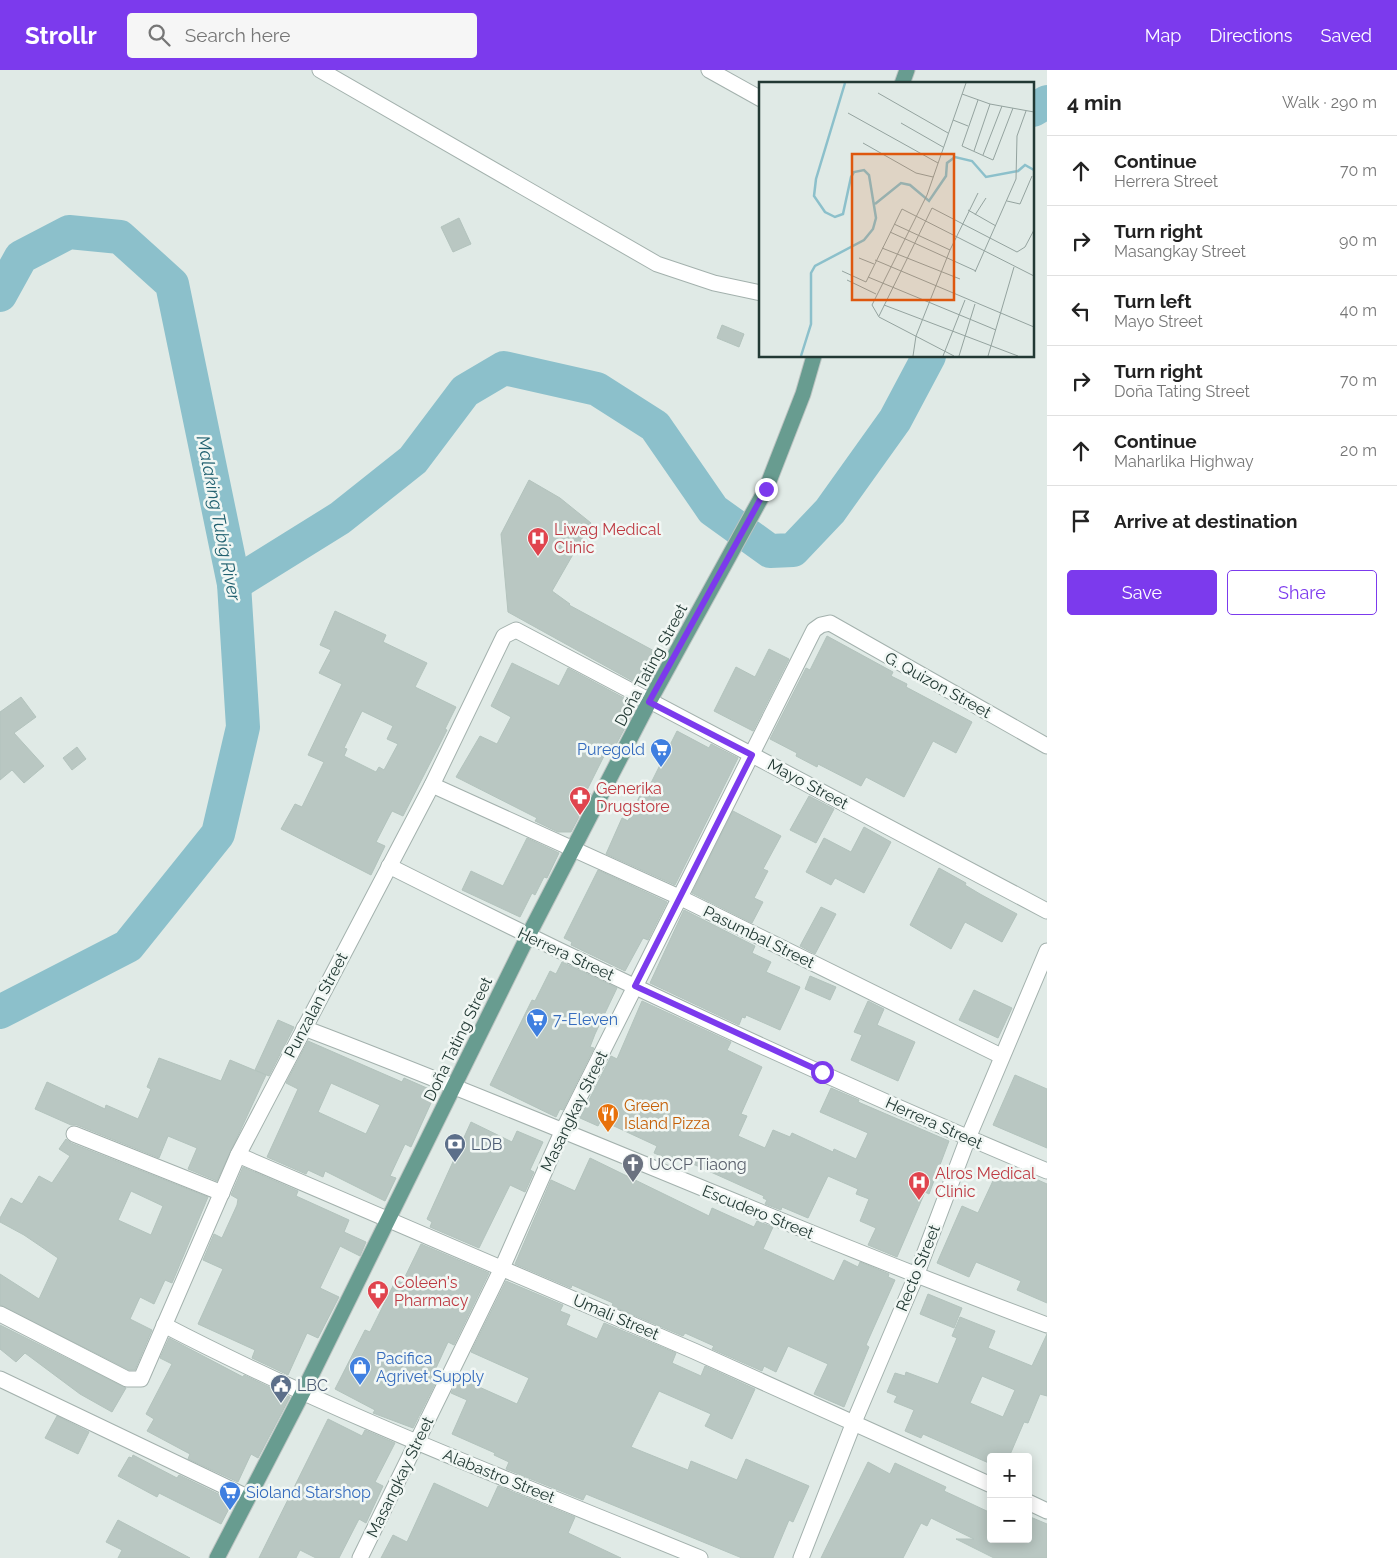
<!DOCTYPE html>
<meta charset="utf-8">
<style>
body{margin:0;font-family:Raleway,sans-serif;background:#f6f6f6;color:#222}
.controls{position:absolute;right:15px;bottom:15px;display:grid;overflow:hidden;border-radius:5px;box-shadow:0 2px 12px #0003}
.controls button{width:45px;height:45px;display:grid;place-items:center;padding:0;border:0;border-bottom:1px solid #e0e0e0;background:#fff;color:#222;font:25px sans-serif}
.stop{position:absolute;width:15px;height:15px;margin:-11px;border:4px solid #7c3aed;border-radius:50%;background:#fff}
.stop.end{background:#7c3aed;border-color:#fff;box-shadow:0 1px 5px #0008}
.list{margin:0;padding:0;list-style:none}
h2{display:flex;justify-content:space-between;align-items:center;height:65px;margin:0;padding:0 20px;font-size:21px}
h2 small{font-size:16px;font-weight:400;color:#767676}
.list li{display:grid;grid-template-columns:32px 1fr auto;gap:15px;align-items:center;box-sizing:border-box;height:70px;padding:0 20px;border-top:1px solid #e0e0e0}
.list b{display:block;font-size:19px;white-space:nowrap}
.list p{margin:0;font-size:16px;white-space:nowrap;color:#767676}
.list em{font-size:16px;font-style:normal;color:#767676}
.actions{display:flex;gap:10px;padding:15px 20px}
.actions a{flex:1;padding:11px 0;border:1px solid #7c3aed;border-radius:5px;text-align:center;font-size:18px;color:#7c3aed}
.actions .main{background:#7c3aed;color:#fff}
.icon{flex:none;width:28px;height:28px;fill:none;stroke:currentColor;stroke-width:2;stroke-linecap:round;stroke-linejoin:round}
.map{position:relative;flex:none;width:1047px;height:1488px;overflow:hidden}
header{display:flex;align-items:center;gap:30px;box-sizing:border-box;height:70px;padding:0 25px;background:#7c3aed;color:#fff}
header strong{font-size:24px}
nav{display:flex;gap:28px;margin-inline-start:auto;font-size:18px}
.search{width:350px;height:45px;background:#f6f6f6;display:flex;align-items:center;gap:12px;box-sizing:border-box;padding:0 18px;border-radius:5px;color:#767676;font-size:19px}
main{display:flex}
aside{flex:1;background:#fff}
.map>svg:first-child{display:block}
</style>
<header>
<strong>Strollr</strong>
<div class="search"><svg class="icon" aria-label="search" viewBox="0 0 24 24"><circle cx="10" cy="10" r="6"/><path d="M15 15l6 6"/></svg>Search here</div>
<nav><a>Map</a><a>Directions</a><a>Saved</a></nav>
</header>
<main>
<div class="map">
<svg width="1047" height="1488" viewBox="0 0 1047 1488">
<rect width="100%" height="100%" fill="#e0eae6"/>
<g fill="none" stroke-linecap="round" stroke-linejoin="round">
<g stroke="#8cc0cb" stroke-width="34">
<path d="M1033 40 1047 32"/>
<path d="M0 225 21 187 69 162 120 167 172 214 234 514 243 657 218 764 128 876 0 942"/>
<path d="M234 514 340 448 413 390 465 321 504 298 597 319 655 356 713 440 770 481 793 480 830 441 895 350 929 286"/>
</g>
</g>
<g fill="#b9c7c2" stroke="#b3c3bd" fill-rule="evenodd">
<path d="M459 148 471 174 453 182 441 157Z"/>
<path d="M722 255 744 264 739 277 717 268Z"/>
<path d="M529 410 560 428 591 453 552 521 570 534 569 535 656 582 638 614 508 542 501 464Z"/>
<path d="M335 541 386 565 383 572 427 593 415 617 456 637 445 659 447 660 403 746 392 741 376 772 385 776 371 805 281 759 295 734 302 737 324 692 308 685 342 614 319 603 331 580 320 575ZM362 641 393 656 387 669 398 674 384 700 379 697 376 702 344 686 347 679 344 678Z"/>
<path d="M827 566 893 602 891 606 907 614 906 617 972 652 956 683 933 671 904 727 866 707 861 716 818 694 817 697 796 686 797 683 770 669 806 598 810 600Z"/>
<path d="M769 579 789 589 753 661 714 641 736 597 755 607Z"/>
<path d="M512 593 559 616 568 598 637 635 610 686 605 684 586 722 591 724 571 762H558L535 751 537 748 456 707 480 666 497 674 511 647 491 636Z"/>
<path d="M21 627 36 647 14 663 44 696 24 713 12 700 0 710V642Z"/>
<path d="M677 661 709 678 711 674 738 688 675 815 606 784 622 748 628 751 642 721 646 723Z"/>
<path d="M77 677 86 689 72 700 63 688Z"/>
<path d="M809 726 834 739 816 773 790 760Z"/>
<path d="M733 741 781 766 763 799 768 801 754 828 763 832 752 853 692 823Z"/>
<path d="M864 757 891 772 864 823 835 808 831 815 806 802 824 768 851 782Z"/>
<path d="M527 768 559 783 547 808 544 807 535 825 532 823 520 847 462 820 471 801 503 816Z"/>
<path d="M939 798 966 813 965 815 980 824 1017 844 1002 872 965 852 951 879 910 855Z"/>
<path d="M598 800 667 832 648 870 643 868 625 901 571 875 572 872 564 868Z"/>
<path d="M821 837 836 844 815 884 800 876Z"/>
<path d="M684 840 755 876 752 883 771 892 766 902 800 917 780 960 746 945 745 948 742 947 739 955 650 913Z"/>
<path d="M562 892 617 918 595 964 590 977 594 978 563 1040 560 1039 556 1047 490 1015 532 930 535 931 550 901 556 904Z"/>
<path d="M810 906 836 917 830 930 805 919Z"/>
<path d="M974 920 1012 938 998 968 959 950Z"/>
<path d="M642 931 731 972 727 980 762 997 741 1044 747 1046 738 1066 765 1078 773 1060 790 1067 792 1063 833 1082 834 1079 856 1089 868 1063 820 1042 831 1018 859 1030 858 1032 949 1071 929 1124 925 1122 897 1187 868 1175 876 1158 860 1151 869 1129 856 1124 858 1119 828 1106 808 1148 782 1137 781 1140 765 1134 767 1130 763 1128 764 1126 673 1085 671 1090 654 1083 657 1076 601 1050 598 1056 580 1048 611 986 617 989Z"/>
<path d="M868 931 884 939 877 955 915 972 898 1011 851 990 862 965 854 962Z"/>
<path d="M278 950 294 957 269 1006 255 1000Z"/>
<path d="M308 971 402 1012 404 1008 436 1022 411 1077 405 1074 390 1106 396 1108 385 1131 325 1101 323 1107 308 1100 306 1104 267 1087 298 1019 286 1013ZM331 1013 380 1035 366 1064 318 1042Z"/>
<path d="M159 988 221 1011 230 990 266 1005 217 1111 188 1099 197 1078 168 1066 159 1088 77 1055H71L35 1039 47 1012 105 1039 106 1035 138 1049 151 1019 147 1017Z"/>
<path d="M1015 1005 1047 1019V1078L993 1055Z"/>
<path d="M471 1052 512 1072 517 1061 543 1072 530 1100 534 1102 525 1122 510 1115 479 1178 430 1157 432 1152 427 1149Z"/>
<path d="M66 1069 71 1073 208 1127 172 1213 165 1210 154 1234 140 1227 130 1249 152 1260 135 1300H129L0 1235V1204L39 1229 58 1188 24 1165 0 1152V1148L11 1128 22 1134 39 1106 52 1113 70 1086 59 1079ZM131 1121 163 1136 151 1165 118 1150Z"/>
<path d="M590 1088 709 1146 712 1138 754 1157 757 1151 773 1157 763 1179 834 1211 844 1190 858 1197 860 1192 889 1204 888 1207 895 1210 866 1275 869 1277 844 1337 814 1324 828 1294 788 1276 776 1302 764 1296 762 1301 712 1279 714 1276 685 1263 683 1266 612 1236 613 1233 572 1215 571 1218 515 1194 551 1110 575 1121Z"/>
<path d="M243 1097 298 1121 296 1126 349 1150 344 1162 366 1172 360 1186 340 1176 320 1218 339 1227 318 1268 307 1263 288 1305 252 1288 255 1280 198 1254 223 1199 203 1190 214 1164 222 1168 237 1135 238 1129 231 1125Z"/>
<path d="M998 1100 1027 1112 1029 1106 1047 1114V1233L1017 1220 1021 1211 976 1192 969 1207 937 1193 962 1136 978 1143Z"/>
<path d="M421 1174 489 1203 454 1275 448 1272 436 1298 442 1300 413 1358 373 1343 375 1340 335 1319 365 1260 370 1262 396 1210 402 1213Z"/>
<path d="M506 1211 563 1235 560 1241 570 1245 566 1255 597 1269 604 1253 676 1283 672 1293 701 1306 705 1296 755 1319 732 1369 705 1356 711 1344 659 1321 631 1377 688 1400 691 1391 737 1410 746 1389 809 1416 793 1452 789 1450 773 1488H742L586 1424 583 1430 506 1399 509 1392 494 1385 495 1383 452 1364 467 1330 451 1323 459 1308 517 1334 529 1308 471 1282Z"/>
<path d="M928 1224 962 1238 954 1258 920 1244Z"/>
<path d="M960 1247 995 1261 988 1278 1032 1296 1047 1264V1326L1040 1324 1028 1353 1024 1352 1009 1387H991V1394L923 1364 921 1368 905 1361 914 1340 894 1332 897 1326 887 1322 895 1303 905 1306 906 1302 938 1314 957 1268 952 1266ZM982 1306 1015 1320 1003 1347 970 1333Z"/>
<path d="M0 1255 126 1318 112 1342 80 1324 25 1283 16 1292 0 1279Z"/>
<path d="M169 1268 243 1307 244 1305 290 1327 258 1388 251 1384 238 1412 188 1389 190 1384 147 1361 154 1349 146 1344 172 1294 160 1288Z"/>
<path d="M57 1346 89 1362 78 1384 45 1368Z"/>
<path d="M328 1349 362 1366 365 1360 395 1373 375 1412 383 1416 366 1453 359 1449 339 1488H316L300 1480 296 1488H259Z"/>
<path d="M133 1385 177 1408 179 1405 233 1431 221 1454 159 1423 157 1427 118 1406 129 1387 132 1388Z"/>
<path d="M868 1392 890 1404 895 1393 946 1417 944 1421 991 1443V1469H1028V1446L1047 1454V1488H994L956 1469H974L931 1448 927 1456 921 1453 903 1488H821Z"/>
<path d="M434 1413 488 1438 498 1416 575 1447 568 1463 621 1488H381L393 1465 407 1472Z"/>
<path d="M118 1450 190 1488H118L122 1480 106 1472Z"/>
</g>
<g fill="none" stroke-linecap="round" stroke-linejoin="round">
<g stroke="#a3b1ad" stroke-width="17">
<g id="minor">
<path d="M320 0 657 194 714 213 761 223"/>
<path d="M709 0 761 29"/>
<path d="M432 715 679 827 1001 986"/>
<path d="M389 796C605 905 824 1008 1047 1101"/>
<path d="M304 958C553 1052 797 1162 1047 1255"/>
<path d="M74 1064 222 1123"/>
<path d="M238 1085 694 1281 991 1415"/>
<path d="M0 1244 127 1309H141L238 1085 432 715 504 566 516 560 1047 841"/>
<path d="M164 1255C337 1345 520 1414 700 1488"/>
<path d="M0 1309 247 1427"/>
<path d="M1028 1432 1047 1441"/>
<path d="M360 1488 502 1198 562 1062 814 560 821 555 830 553 1047 676"/>
<path d="M801 1488 854 1352 916 1206 968 1068 1047 881"/>
</g>
</g>
<g stroke="#bdc4c2" stroke-width="17">
<g id="major">
<path d="M902 14 907 0"/>
<path d="M217 1488 303 1322 528 866 649 632 766 419 803 324 814 286"/>
</g>
</g>
<use href="#minor" stroke="#fff" stroke-width="15"/>
<use href="#major" stroke="#689c90" stroke-width="15"/>
</g>
<g fill="none" stroke-linecap="round" stroke-linejoin="round">
<path stroke="#7c3aed" stroke-width="6" d="M766 419 649 632 752 685 635 916 822 1002"/>
</g>
<defs>
<g id="hospital-pin" transform="scale(1.125)"><path d="M0 17L-7.5 6A9.5 9.5 0 1 1 7.5 6Z" fill="#e0444e" stroke="#f1f7f4"/><path d="M-5-5h3v3.5h4V-5h3V5h-3V1.5h-4V5h-3Z" fill="#fff"/></g>
<g id="supermarket-pin" transform="scale(1.125)"><path d="M0 17L-7.5 6A9.5 9.5 0 1 1 7.5 6Z" fill="#3f7fe0" stroke="#f1f7f4"/><path d="M-6-5.5h2.5l.6 2H6L4.5 2H-2.5L-4.4-4H-6ZM-1.5 3.2a1.3 1.3 0 1 0 .1 0ZM3 3.2a1.3 1.3 0 1 0 .1 0Z" fill="#fff"/></g>
<g id="pharmacy-pin" transform="scale(1.125)"><path d="M0 17L-7.5 6A9.5 9.5 0 1 1 7.5 6Z" fill="#e0444e" stroke="#f1f7f4"/><path d="M-2-6h4v4h4v4h-4v4h-4v-4h-4v-4h4Z" fill="#fff"/></g>
<g id="restaurant-pin" transform="scale(1.125)"><path d="M0 17L-7.5 6A9.5 9.5 0 1 1 7.5 6Z" fill="#e8710a" stroke="#f1f7f4"/><path d="M-5-6h1v4h1v-4h1v4h1v-4h1v5L-1.5 .5V6h-2V.5L-5-1ZM5-6V6H3V1.5H1.5Q1.5-4 5-6Z" fill="#fff"/></g>
<g id="bank-pin" transform="scale(1.125)"><path d="M0 17L-7.5 6A9.5 9.5 0 1 1 7.5 6Z" fill="#5c6f8a" stroke="#f1f7f4"/><path d="M-6-4H6V4H-6ZM0-2.3a2.3 2.3 0 1 0 0 4.6a2.3 2.3 0 1 0 0-4.6Z" fill="#fff"/></g>
<g id="church-pin" transform="scale(1.125)"><path d="M0 17L-7.5 6A9.5 9.5 0 1 1 7.5 6Z" fill="#6b7280" stroke="#f1f7f4"/><path d="M-1.2-6h2.4v3.5h3.3v2.4h-3.3V6h-2.4V-.1h-3.3v-2.4h3.3Z" fill="#fff"/></g>
<g id="shop-pin" transform="scale(1.125)"><path d="M0 17L-7.5 6A9.5 9.5 0 1 1 7.5 6Z" fill="#3f7fe0" stroke="#f1f7f4"/><path d="M-5-2.5h2.3a2.7 3.5 0 0 1 5.4 0H5L5.5 6h-11ZM-1.5-2.5h3a1.5 2.3 0 0 0-3 0Z" fill="#fff"/></g>
<g id="civic-pin" transform="scale(1.125)"><path d="M0 17L-7.5 6A9.5 9.5 0 1 1 7.5 6Z" fill="#5c6f8a" stroke="#f1f7f4"/><path d="M-.6-6.5H3V-4.5H.6V-3L4-1V1h2V6H-6V1h2V-1L-.6-3ZM-1.2 2.5V6h2.4V2.5Z" fill="#fff"/></g>
</defs>
<g fill-rule="evenodd">
<use href="#hospital-pin" x="538" y="468"/>
<use href="#supermarket-pin" x="661" y="679"/>
<use href="#pharmacy-pin" x="580" y="727"/>
<use href="#supermarket-pin" x="537" y="949"/>
<use href="#restaurant-pin" x="608" y="1044"/>
<use href="#bank-pin" x="455" y="1074"/>
<use href="#church-pin" x="633" y="1094"/>
<use href="#hospital-pin" x="919" y="1112"/>
<use href="#pharmacy-pin" x="378" y="1221"/>
<use href="#shop-pin" x="360" y="1297"/>
<use href="#civic-pin" x="281" y="1315"/>
<use href="#supermarket-pin" x="230" y="1422"/>
</g>
<g text-anchor="middle" dominant-baseline="central" stroke-width="5" stroke-linejoin="round" paint-order="stroke">
<g font-size="16" fill="#be3a42" stroke="#f1f7f4" text-anchor="start">
<text x="554" y="459">Liwag Medical<tspan x="554" dy="18">Clinic</tspan></text>
<text x="596" y="718">Generika<tspan x="596" dy="18">Drugstore</tspan></text>
<text x="935" y="1103">Alros Medical<tspan x="935" dy="18">Clinic</tspan></text>
<text x="394" y="1212">Coleen's<tspan x="394" dy="18">Pharmacy</tspan></text>
</g>
<g font-size="16" fill="#223934" stroke="#f1f7f4">
<text transform="translate(651 595) rotate(-62)">Doña Tating Street</text>
<text transform="translate(938 615) rotate(29)">G. Quizon Street</text>
<text transform="translate(808 714) rotate(28)">Mayo Street</text>
<text transform="translate(759 867) rotate(26)">Pasumbal Street</text>
<text transform="translate(566 884) rotate(25)">Herrera Street</text>
<text transform="translate(316 935) rotate(-62)">Punzalan Street</text>
<text transform="translate(458 969) rotate(-64)">Doña Tating Street</text>
<text transform="translate(574 1041) rotate(-64)">Masangkay Street</text>
<text transform="translate(934 1053) rotate(24)">Herrera Street</text>
<text transform="translate(758 1142) rotate(22)">Escudero Street</text>
<text transform="translate(918 1198) rotate(-68)">Recto Street</text>
<text transform="translate(616 1247) rotate(23)">Umali Street</text>
<text transform="translate(499 1406) rotate(22)">Alabastro Street</text>
<text transform="translate(400 1407) rotate(-64)">Masangkay Street</text>
</g>
<g font-size="16" fill="#366cbe" stroke="#f1f7f4" text-anchor="start">
<text x="645" y="679" text-anchor="end">Puregold</text>
<text x="553" y="949">7-Eleven</text>
<text x="376" y="1288">Pacifica<tspan x="376" dy="18">Agrivet Supply</tspan></text>
<text x="246" y="1422">Sioland Starshop</text>
</g>
<g font-size="16" fill="#c56008" stroke="#f1f7f4" text-anchor="start">
<text x="624" y="1035">Green<tspan x="624" dy="18">Island Pizza</tspan></text>
</g>
<g font-size="16" fill="#4e5e75" stroke="#f1f7f4" text-anchor="start">
<text x="471" y="1074">LDB</text>
<text x="297" y="1315">LBC</text>
</g>
<g font-size="16" fill="#5b616d" stroke="#f1f7f4" text-anchor="start">
<text x="649" y="1094">UCCP Tiaong</text>
</g>
<g font-size="18" font-style="italic" fill="#216170" stroke="#f1f7f4">
<text transform="translate(219 448) rotate(79)">Malaking Tubig River</text>
</g>
</g>
<g transform="translate(759 12)">
<rect width="275" height="275" fill="#e0eae6"/>
<path fill="none" stroke="#8cc0cb" stroke-width="2.5" d="M116 122 142 101 151 103 170 119 187 94 188 81 196 75 213 79 227 95 259 89 266 83 275 88M42 274 52 242V191L56 184 105 158 114 147 117 136 110 93 105 88 95 90 92 95 84 132 76 135 66 130 55 114 57 97 86 1"/>
<path fill="none" stroke="#94a39f" stroke-width="1" d="M119 11 189 51M203 12 231 22 275 30M219 18 203 64 234 78 254 26M89 31 179 81M194 38 209 44M142 41 184 65M104 61 157 91 174 95M215 69 231 22M224 73 243 24M248 119 261 122 273 94M209 128 237 144M216 133 227 116M135 142 191 168M131 150 217 189M123 166 201 197M100 176 115 182M116 178 275 245M83 189 107 200 143 127 275 194M216 190 257 97 258 54 267 29M109 195 237 248M88 198 117 212M125 223 259 274M120 234 173 126 258 170 266 165 275 148M157 254 191 168 219 111M154 274 157 254M184 274 206 218M195 274 120 235 113 223 168 113 207 1M200 274 216 222M229 274 255 185"/>
<path fill="#de570e" fill-opacity="0.15" stroke="#de570e" stroke-width="2.5" d="M93 72H195V218H93Z"/>
<rect width="275" height="275" fill="none" stroke="#223934" stroke-width="2.5"/>
</g>
</svg>
<div class="controls">
<button>+</button>
<button>−</button>
</div>
<div class="stop" style="left:822px;top:1002px"></div>
<div class="stop end" style="left:766px;top:419px"></div>
</div>
<aside>
<h2>4 min<small>Walk · 290 m</small></h2>
<ul class="list">
<li><svg class="icon" aria-label="ahead" viewBox="0 0 24 24"><path d="M12 20V5M6 11l6-6 6 6"/></svg><div><b>Continue</b><p>Herrera Street</p></div><em>70 m</em></li>
<li><svg class="icon" aria-label="right" viewBox="0 0 24 24"><path d="M7 20v-9h11M14 6l5 5-5 5"/></svg><div><b>Turn right</b><p>Masangkay Street</p></div><em>90 m</em></li>
<li><svg class="icon" aria-label="left" viewBox="0 0 24 24"><path d="M17 20v-9H6M10 6l-5 5 5 5"/></svg><div><b>Turn left</b><p>Mayo Street</p></div><em>40 m</em></li>
<li><svg class="icon" aria-label="right" viewBox="0 0 24 24"><path d="M7 20v-9h11M14 6l5 5-5 5"/></svg><div><b>Turn right</b><p>Doña Tating Street</p></div><em>70 m</em></li>
<li><svg class="icon" aria-label="ahead" viewBox="0 0 24 24"><path d="M12 20V5M6 11l6-6 6 6"/></svg><div><b>Continue</b><p>Maharlika Highway</p></div><em>20 m</em></li>
<li><svg class="icon" aria-label="arrive" viewBox="0 0 24 24"><path d="M6 21V4h12l-3 4 3 4H6"/></svg><div><b>Arrive at destination</b></div></li>
</ul>
<div class="actions"><a class="main">Save</a><a>Share</a></div>
</aside>
</main>
